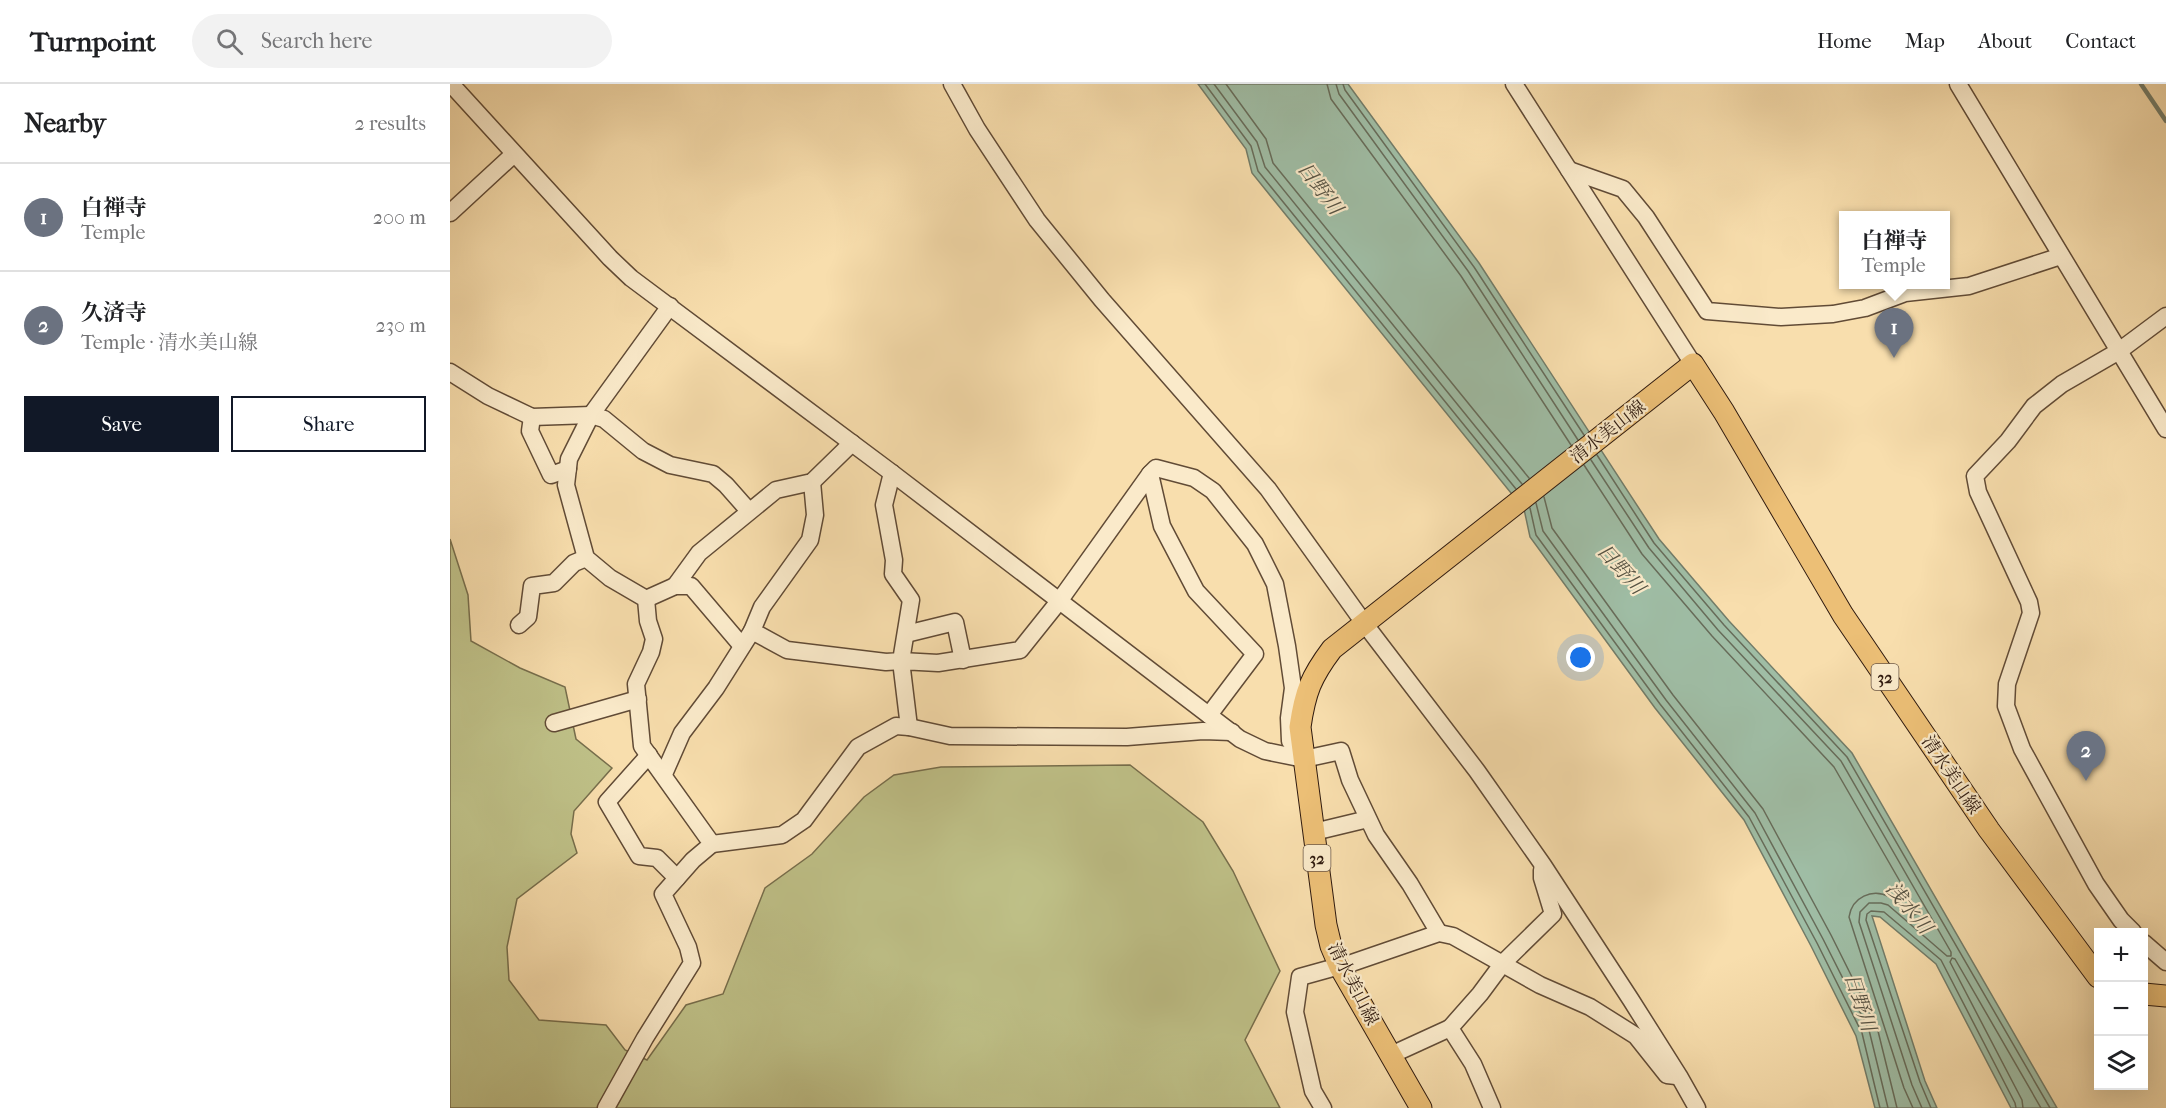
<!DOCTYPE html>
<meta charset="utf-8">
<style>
body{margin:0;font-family:"IM FELL French Canon","Noto Serif JP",serif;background:#f2f2f2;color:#202124}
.controls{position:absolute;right:18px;bottom:18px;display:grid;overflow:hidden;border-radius:0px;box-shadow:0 6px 24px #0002}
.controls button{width:54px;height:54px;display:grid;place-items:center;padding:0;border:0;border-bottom:2px solid #e0e0e0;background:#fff;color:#202124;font:30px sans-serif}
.you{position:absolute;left:1131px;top:574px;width:21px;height:21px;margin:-15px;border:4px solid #fff;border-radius:50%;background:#1a73e8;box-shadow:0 0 0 9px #1a73e833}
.badge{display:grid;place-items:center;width:39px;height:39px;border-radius:50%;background:#111827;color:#fff;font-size:20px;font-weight:700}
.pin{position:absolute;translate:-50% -50px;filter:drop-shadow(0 2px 3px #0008)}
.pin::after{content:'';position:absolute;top:32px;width:21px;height:18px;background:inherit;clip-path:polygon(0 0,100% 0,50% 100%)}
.popup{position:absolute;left:1389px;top:127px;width:111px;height:78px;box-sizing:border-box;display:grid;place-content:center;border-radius:0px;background:#fff;filter:drop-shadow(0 2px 4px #0005);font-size:20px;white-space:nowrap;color:#757577}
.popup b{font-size:22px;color:#202124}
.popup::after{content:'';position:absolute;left:50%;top:100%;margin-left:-12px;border:12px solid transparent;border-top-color:#fff}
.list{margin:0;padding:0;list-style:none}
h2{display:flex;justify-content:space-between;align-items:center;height:78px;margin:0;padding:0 24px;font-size:26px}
h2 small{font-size:20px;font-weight:400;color:#757577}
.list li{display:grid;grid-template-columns:39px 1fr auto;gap:18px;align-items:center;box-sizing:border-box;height:108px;padding:0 24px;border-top:2px solid #e0e0e0}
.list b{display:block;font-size:22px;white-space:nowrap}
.list p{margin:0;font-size:20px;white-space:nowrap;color:#757577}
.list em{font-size:20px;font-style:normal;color:#757577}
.actions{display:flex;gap:12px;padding:18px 24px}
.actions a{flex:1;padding:14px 0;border:2px solid #111827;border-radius:0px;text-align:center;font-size:21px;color:#111827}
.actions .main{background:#111827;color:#fff}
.icon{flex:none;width:33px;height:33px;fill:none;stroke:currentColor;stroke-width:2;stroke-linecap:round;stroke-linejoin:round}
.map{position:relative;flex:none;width:1716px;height:1024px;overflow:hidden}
header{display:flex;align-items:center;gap:36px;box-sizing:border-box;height:84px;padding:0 30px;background:#fff;border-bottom:2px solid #e0e0e0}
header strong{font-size:28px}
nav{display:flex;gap:33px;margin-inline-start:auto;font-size:21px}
.search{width:420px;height:54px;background:#f2f2f2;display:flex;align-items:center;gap:15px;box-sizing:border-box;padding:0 21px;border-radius:33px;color:#757577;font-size:22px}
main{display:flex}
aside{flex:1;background:#fff}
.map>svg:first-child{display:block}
</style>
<header>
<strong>Turnpoint</strong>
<div class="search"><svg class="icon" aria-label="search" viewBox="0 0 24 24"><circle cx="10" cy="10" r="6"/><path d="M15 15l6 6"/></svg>Search here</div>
<nav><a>Home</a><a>Map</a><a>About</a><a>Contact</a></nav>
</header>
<main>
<aside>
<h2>Nearby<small>2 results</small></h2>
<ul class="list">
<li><span class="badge" style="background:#6b7280">1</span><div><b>白禅寺</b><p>Temple</p></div><em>200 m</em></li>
<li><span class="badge" style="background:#6b7280">2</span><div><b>久済寺</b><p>Temple · 清水美山線</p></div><em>230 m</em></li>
</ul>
<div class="actions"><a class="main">Save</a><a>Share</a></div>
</aside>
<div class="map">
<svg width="1716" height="1024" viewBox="0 0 1716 1024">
<rect width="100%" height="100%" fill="#f8dead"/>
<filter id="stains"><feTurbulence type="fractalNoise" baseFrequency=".00333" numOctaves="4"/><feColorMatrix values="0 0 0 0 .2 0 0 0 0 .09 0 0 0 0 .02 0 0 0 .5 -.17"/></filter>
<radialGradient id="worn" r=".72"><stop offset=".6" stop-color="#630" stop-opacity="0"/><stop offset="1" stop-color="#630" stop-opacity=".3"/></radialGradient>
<path fill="#bfc188" stroke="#776e4c" stroke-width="1.5" d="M0 455 18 511 21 557 70 584 115 603 126 655 162 684 124 727 121 750 127 769 67 815 57 863 59 896 89 936 156 941 175 966 197 976 236 921 273 910 315 804 362 770 414 713 444 691 491 683 680 681 753 738 783 787 830 887 795 956 830 1024H0Z"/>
<path fill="#9fbda5" stroke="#727c69" stroke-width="1.5" d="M748 0H898L1029 179 1209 455 1279 537 1402 669 1607 1024H1561L1486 880 1430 833 1422 832 1475 997 1487 1024H1425L1406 952 1361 862 1294 736 1205 624 1080 453 1074 425 802 89 796 65Z"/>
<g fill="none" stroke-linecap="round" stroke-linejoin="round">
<g stroke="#676c5a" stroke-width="1.5">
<path d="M755 0 801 62 808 87 1066 405"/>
<path d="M764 0 807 58 815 83 1072 400"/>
<path d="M776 0 816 55 823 79 1079 394"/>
<path d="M877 0 881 15 1011 192 1121 361"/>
<path d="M886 0 889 10 1018 187 1128 356"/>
<path d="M893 0 895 6 1024 183 1134 351"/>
<path d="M1147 371 1204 459 1274 541 1397 673 1600 1024"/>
<path d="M1141 376 1199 464 1268 546 1391 677 1501 868V872H1497L1438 821 1431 819H1419L1410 828 1409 838 1462 1001 1472 1024"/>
<path d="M1134 381 1192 470 1262 552 1384 683 1467 827V830L1463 831C1456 825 1449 817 1440 813 1422 804 1402 813 1399 833L1454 1004 1463 1024"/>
<path d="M1094 413 1102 444 1223 611 1313 725 1381 851 1427 943 1447 1024"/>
<path d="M1086 419 1093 447 1216 616 1305 729 1373 855 1419 946 1438 1024"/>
<path d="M1080 424 1086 451 1210 620 1299 733 1367 859 1412 949 1430 1024"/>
<path d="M1481 1024 1470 998 1416 836 1417 830 1421 827 1434 828 1491 876 1565 1019 1566 1024"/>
<path d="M1573 1024 1572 1016 1500 878 1502 874 1505 875 1591 1024"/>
</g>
<path stroke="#727c69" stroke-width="4.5" d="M1691 0 1716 37"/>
<g stroke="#614b36" stroke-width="19">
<g id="minor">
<path d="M1 0 160 174 181 194 442 389 790 655 815 667 854 675 891 667 900 696 926 751 960 800 989 849"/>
<path d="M502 0 527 45 587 136 652 216 818 405 914 539 1027 687 1093 781 1181 916 1229 992 1247 1024"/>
<path d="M1064 0 1243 280"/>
<path d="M1508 0 1716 345"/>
<path d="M1119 86 1173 105 1196 133 1257 227 1331 233 1383 230 1415 224 1455 209 1519 202 1611 172"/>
<path d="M0 129 64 70"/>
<path d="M0 288 38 312 82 333 141 331 154 335 193 367 220 381 263 390 276 401 299 427"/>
<path d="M82 333 80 347 101 391 118 385"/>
<path d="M700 390 706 384 744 394 763 407 805 460 825 500 837 562 843 604 839 634 840 657 854 675"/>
<path d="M225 502 249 469 326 406 362 398 402 359"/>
<path d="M196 515 225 502H241L292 562"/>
<path d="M69 541 78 533 82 502 104 499 124 479 136 474"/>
<path d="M302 547 312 523 360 456 365 431 362 398"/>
<path d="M456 550 505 538 513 576"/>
<path d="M104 639 188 615"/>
<path d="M459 643 451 577 488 579 570 566 610 516 700 390 712 442 746 507 805 570 759 631"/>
<path d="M199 671 157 718 189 772 207 774 227 794"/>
<path d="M214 690 232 649 266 604 302 547 337 566 436 578 451 577 461 516 443 490 444 476 434 421 442 389"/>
<path d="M864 748 918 735"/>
<path d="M262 760 332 751 354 736 408 663 446 642 459 643 500 652 677 653 753 647 782 648"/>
<path d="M1683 848 1671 836 1646 800 1572 665 1556 622 1557 600 1581 529 1579 518 1528 408 1525 392 1558 357 1584 322 1612 300 1669 267 1716 232"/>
<path d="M1694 859 1716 878"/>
<path d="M890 883 989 849 1003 852 1090 901 1140 923 1186 952 1217 991 1226 992"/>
<path d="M941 971 1000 944"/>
<path d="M156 1024 195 954 242 879 238 863 213 810 243 776 262 760 192 662 186 600 201 568 204 555 198 537 196 515 160 494 136 474 116 401 119 375 141 331 220 222"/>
<path d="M873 1024 863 1007 845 928 850 893 886 883"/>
<path d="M1042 1024 1023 980 1000 944 1030 910 1053 879 1103 830 1092 794V786"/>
</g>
</g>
<g stroke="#2f1a0f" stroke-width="23">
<g id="major">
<path d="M1694 910 1716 912"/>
<path d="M971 1024 890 883 881 862 876 841 850 643C855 608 861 593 882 565L1243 280 1274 328 1393 531 1539 746 1648 893"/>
</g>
</g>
<use href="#minor" stroke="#faeaca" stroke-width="16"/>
<use href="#major" stroke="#ecbf76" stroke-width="21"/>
</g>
<g text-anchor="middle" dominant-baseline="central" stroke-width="4.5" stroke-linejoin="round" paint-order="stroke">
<g fill="#faeaca" stroke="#6c5847" stroke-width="1.5">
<rect x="1421.5" y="580" width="27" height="26" rx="4.5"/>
<rect x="853.5" y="761" width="27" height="26" rx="4.5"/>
</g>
<g font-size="16" font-weight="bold" fill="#2f1a0f">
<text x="1435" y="593">32</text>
<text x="867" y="774">32</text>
</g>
<g font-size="18" fill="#2f1a0f" stroke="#faeaca">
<text transform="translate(1158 348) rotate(-38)">清水美山線</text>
<text transform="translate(1501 691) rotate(56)">清水美山線</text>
<text transform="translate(903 900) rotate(63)">清水美山線</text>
</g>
<g font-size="20" font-style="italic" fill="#565344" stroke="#faeaca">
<text transform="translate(870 104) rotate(53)">日野川</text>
<text transform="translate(1171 485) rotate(48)">日野川</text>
<text transform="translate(1459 824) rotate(51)">浅水川</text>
<text transform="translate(1410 918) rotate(72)">日野川</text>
</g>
</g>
<rect width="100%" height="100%" filter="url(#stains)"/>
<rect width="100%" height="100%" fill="url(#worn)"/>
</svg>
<div class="controls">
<button>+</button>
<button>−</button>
<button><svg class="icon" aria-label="layers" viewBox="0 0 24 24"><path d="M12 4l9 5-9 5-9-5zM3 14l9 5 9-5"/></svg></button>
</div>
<div class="you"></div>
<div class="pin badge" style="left:1444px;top:274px;background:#6b7280">1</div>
<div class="popup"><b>白禅寺</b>Temple</div>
<div class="pin badge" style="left:1636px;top:697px;background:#6b7280">2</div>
</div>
</main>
